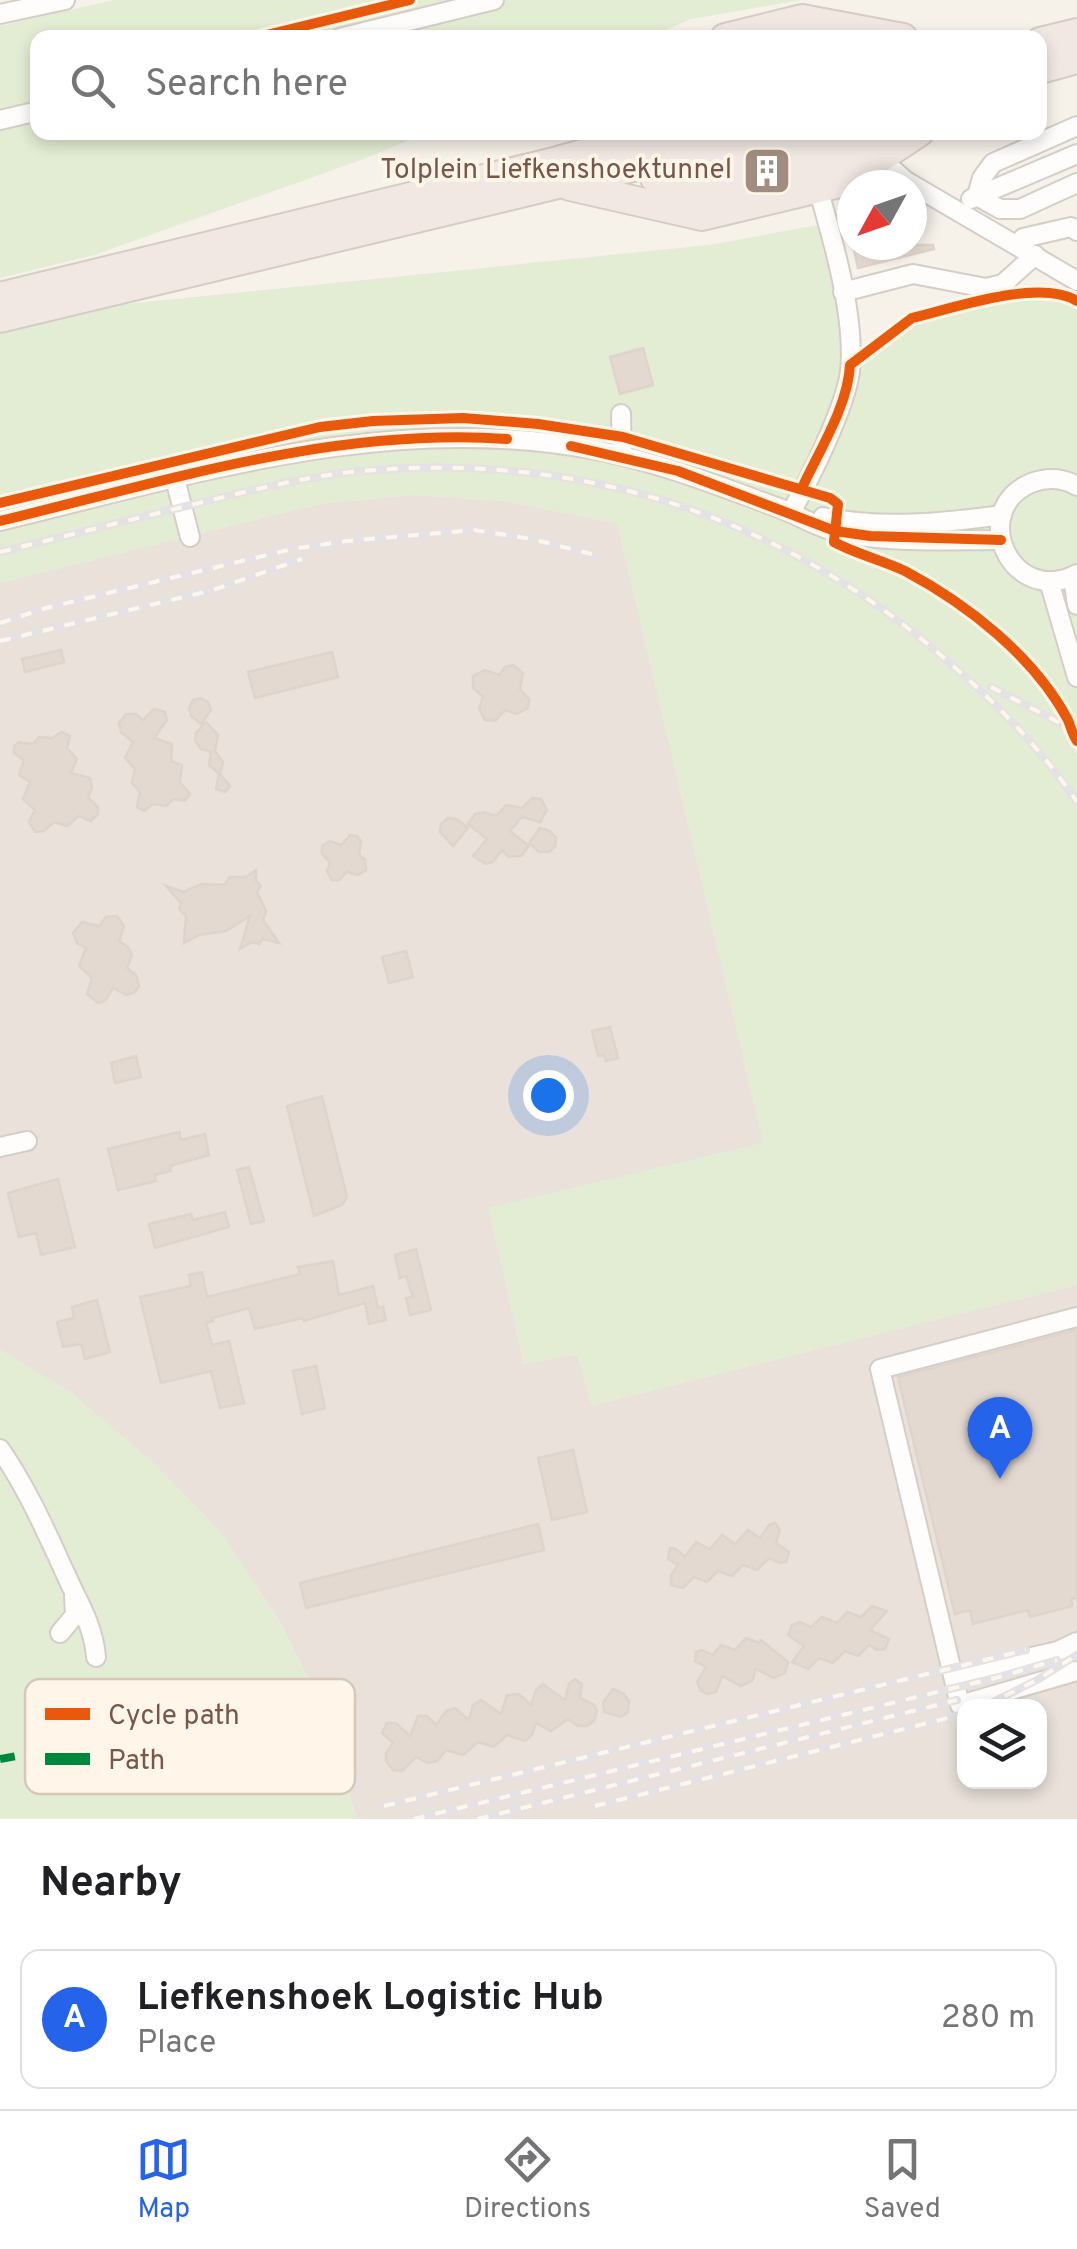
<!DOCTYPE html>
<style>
body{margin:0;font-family:Overpass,sans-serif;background:#f6f6f6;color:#202124}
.controls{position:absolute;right:30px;bottom:30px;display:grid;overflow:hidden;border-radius:20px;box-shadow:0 5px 15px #0003}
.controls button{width:90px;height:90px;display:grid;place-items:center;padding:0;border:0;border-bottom:2px solid #e0e0e0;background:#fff;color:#202124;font:50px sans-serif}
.compass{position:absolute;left:837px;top:170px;width:90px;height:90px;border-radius:50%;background:#fff;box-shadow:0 5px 15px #0003;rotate:230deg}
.you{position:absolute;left:548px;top:1095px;width:35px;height:35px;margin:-25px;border:8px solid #fff;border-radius:50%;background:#1a73e8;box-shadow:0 0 0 15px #1a73e833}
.badge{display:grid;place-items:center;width:65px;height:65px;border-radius:50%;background:#2563eb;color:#fff;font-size:32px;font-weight:700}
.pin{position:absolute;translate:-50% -82px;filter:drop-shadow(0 2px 5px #0008)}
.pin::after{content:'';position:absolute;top:52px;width:35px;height:30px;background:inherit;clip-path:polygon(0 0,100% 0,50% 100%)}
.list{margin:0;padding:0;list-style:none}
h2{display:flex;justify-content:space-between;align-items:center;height:130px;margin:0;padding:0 40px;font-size:42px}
h2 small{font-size:32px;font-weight:400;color:#757577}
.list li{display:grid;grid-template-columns:65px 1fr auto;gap:30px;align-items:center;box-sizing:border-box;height:140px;margin:0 20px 20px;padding:0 20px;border:2px solid #e0e0e0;border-radius:20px}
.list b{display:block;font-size:38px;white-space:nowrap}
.list p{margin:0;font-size:32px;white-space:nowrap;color:#757577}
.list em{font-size:32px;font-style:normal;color:#757577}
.icon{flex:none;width:55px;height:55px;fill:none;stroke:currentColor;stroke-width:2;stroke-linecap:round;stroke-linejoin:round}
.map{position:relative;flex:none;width:1077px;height:1819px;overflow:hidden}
.search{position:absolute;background:#fff;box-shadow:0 5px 15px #0003;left:30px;right:30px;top:30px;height:110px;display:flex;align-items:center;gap:25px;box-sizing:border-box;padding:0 35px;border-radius:20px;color:#757577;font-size:38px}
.sheet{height:290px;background:#fff}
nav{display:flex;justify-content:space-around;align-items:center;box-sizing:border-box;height:140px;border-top:2px solid #e0e0e0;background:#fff;font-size:28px;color:#757577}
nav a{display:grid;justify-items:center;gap:5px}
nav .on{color:#2563eb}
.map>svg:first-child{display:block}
</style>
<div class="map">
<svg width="1077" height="1819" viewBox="0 0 1077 1819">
<rect width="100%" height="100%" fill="#f6f1e9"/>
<path fill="#e9e1da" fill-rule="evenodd" d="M410 495 504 501 617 523 764 1143 489 1208 524 1364 577 1354 592 1405 1077 1285V1819H357L323 1706 276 1615 221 1533 74 1395 0 1350V583L320 504ZM964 1706H1040V1782H964Z"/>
<g fill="#e3edd3">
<path d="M114 0H801L691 19 646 38H38V132L426 133 361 160 94 255 0 278V26Z"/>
<path d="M818 225 852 368 914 322 1041 296 1066 299 1077 306V720L1061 724 1077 754V1285L592 1406 577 1354 524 1364 488 1208 763 1143 617 524 503 501 410 495 320 504 0 583V332L106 306 709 245Z"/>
<path d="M0 1350 74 1395 153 1462 222 1533 276 1615 323 1706 357 1819H0Z"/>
</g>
<g fill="#e3d9d0" stroke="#dfd4cb" stroke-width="2.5">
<path d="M853 245H933L934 249 858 268Z"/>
<path d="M643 348 653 385 620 394 610 357Z"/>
<path d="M61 650 64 662 25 672 22 659Z"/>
<path d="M332 652 338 677 255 698 248 672Z"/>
<path d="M513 665 523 673 520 689 529 699 528 708 517 714 505 710 495 721 485 720 479 709 483 697 473 688V676L485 670 499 675 505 667Z"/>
<path d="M201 698 208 702 211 710 201 724 191 716 189 708 193 700Z"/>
<path d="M154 709 165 712 167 720 154 738 172 744 171 761 182 765 180 782 190 794 185 801 173 799 166 806 153 804 144 811 137 807 140 792 132 783 135 769 125 758 133 742 121 732 119 723 126 714H136L143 720Z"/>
<path d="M206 722 218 735 215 751 223 762 220 774 230 786 225 792 216 789 219 774 209 765 211 752 201 749 195 741 196 733Z"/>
<path d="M61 732 70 736 67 748 77 759 71 773 90 778 92 788 88 798 98 807V814L91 821 79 816 67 826 54 822 44 831 35 832 29 822 35 810 23 799 30 782 19 775 24 760 14 753V746L19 742 33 744 39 737 53 738Z"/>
<path d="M532 798 541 799 547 810 540 822 522 817 510 831 529 846 521 856 509 857 502 850 493 862 486 864 473 856 487 839 468 824 475 814 484 812 496 816 506 805 522 808Z"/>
<path d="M448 818 457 819 468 828 453 846 440 832 441 824Z"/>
<path d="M540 828 550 831 556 838 555 847 549 852H539L529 843Z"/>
<path d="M350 835 357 836 361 841 359 855 365 860 366 870 358 875 347 872 339 880H332L327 871 330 862 322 854V846L330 841 341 845Z"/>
<path d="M256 870V881L261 886 257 892 266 911 263 920 279 943 263 939 259 944 252 942 240 949 250 916 226 931 199 935 184 943 186 916 179 909 181 903 166 886 184 892 201 884 224 885 230 877H246Z"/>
<path d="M117 916 124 926 119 941 128 947 132 955 127 968 136 975 139 986 134 993 126 995 113 988 105 1001 98 1003 87 994 92 978 79 966 86 948 77 943 73 933 82 922 99 926 106 917Z"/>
<path d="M406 951 413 977 389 983 382 957Z"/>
<path d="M610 1027 618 1058 606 1061 604 1055 598 1056 592 1031Z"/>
<path d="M136 1056 141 1077 115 1083 111 1063Z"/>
<path d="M322 1096 347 1197 342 1205 314 1216 287 1106Z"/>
<path d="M179 1132 181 1140 205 1134 209 1155 170 1166 171 1171 154 1175 156 1181 118 1190 108 1149Z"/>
<path d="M249 1167 264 1221 251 1224 237 1170Z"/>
<path d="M58 1179 75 1247 41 1255 36 1233 19 1237 8 1193Z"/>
<path d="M225 1212 229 1227 155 1248 149 1224 191 1214 193 1220Z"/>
<path d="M416 1249 431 1310 410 1315 406 1298 413 1297 406 1276 400 1278 395 1255Z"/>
<path d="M333 1261 339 1295 373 1286 378 1308 383 1307 386 1320 369 1324 365 1303 304 1321 303 1318 255 1329 249 1308 212 1318 213 1321 206 1323 212 1345 229 1341 244 1403 220 1408 211 1371 161 1383 140 1297 191 1286 189 1275 202 1272 207 1297 300 1274 298 1267Z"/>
<path d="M97 1300 110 1352 85 1359 81 1344 63 1347 57 1322 74 1318 72 1307Z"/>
<path d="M1077 1330V1598L1071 1599 1072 1606 1030 1617 1028 1610 973 1624 970 1610 955 1614 898 1377Z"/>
<path d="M316 1366 325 1408 302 1414 293 1371Z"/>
<path d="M573 1450 587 1512 552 1520 538 1458Z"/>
<path d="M775 1523 780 1530 776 1543 789 1552 786 1562 780 1563 769 1558 757 1570 743 1565 732 1576 718 1571 707 1582 694 1577 683 1588 671 1585V1575L678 1565 668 1559 670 1548 676 1549 685 1557 696 1542 710 1549 722 1535 735 1544 748 1530 760 1538 769 1525Z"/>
<path d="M538 1524 544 1550 306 1608 300 1583Z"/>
<path d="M872 1606 887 1611 870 1630 889 1639 885 1649 877 1650 869 1645 858 1656 845 1651 833 1663 819 1658 808 1669 792 1662 804 1646 788 1635 792 1625 800 1622 811 1627 822 1617 837 1623 847 1612 861 1617Z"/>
<path d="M746 1638 759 1643 761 1640 788 1662 785 1673 774 1678 756 1669 752 1681 741 1686 722 1676 716 1692 708 1694 701 1691 697 1682 706 1667 695 1661 696 1652 702 1650 713 1655 721 1645 735 1650Z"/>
<path d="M575 1679 582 1684 580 1698 594 1705 597 1711 594 1721 587 1726H578L568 1719 551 1731 536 1723 532 1735 525 1741 507 1735 494 1747 478 1742 463 1755 446 1750 437 1761 428 1763 416 1757 402 1771 393 1770 386 1761V1753L393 1743 382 1733 387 1723H396L410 1736 418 1716H427L436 1725 446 1711 455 1708 469 1720 473 1705 481 1700 501 1714 507 1695 519 1694 531 1705 536 1690 543 1684 565 1700 569 1684Z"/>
<path d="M613 1689 624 1694 629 1701 628 1712 621 1717 604 1712 603 1702Z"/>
</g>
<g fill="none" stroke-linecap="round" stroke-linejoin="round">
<g stroke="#d5cec6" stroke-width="22">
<g id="minor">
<path d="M0 14 65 0"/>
<path d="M340 38 494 0"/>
<path d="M0 120 38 111"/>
<path d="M1077 126 993 163 982 178 977 196 1000 209H1020L1077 183"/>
<path d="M875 154 906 181 1077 281"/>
<path d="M971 199 1077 154"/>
<path d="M1018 246 1023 238 1071 227 1077 231"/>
<path d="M843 292 913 274 986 288 1003 284 1035 255"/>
<path d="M621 414 622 456"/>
<path d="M175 479 190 537"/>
<path d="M1077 486C1063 478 1047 477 1031 483 967 511 1012 608 1077 574"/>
<path d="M791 512C809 481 846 406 850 371 857 303 820 200 802 132"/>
<path d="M823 517C881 529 944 523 1002 515"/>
<path d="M0 521C196 474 387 412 590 449 656 461 717 485 779 508 798 515 814 526 834 531 887 544 947 540 1001 540"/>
<path d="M1073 577 1077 605"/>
<path d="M1049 581 1077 677"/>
<path d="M0 1147 27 1141"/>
<path d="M1077 1317 880 1369 960 1705 1077 1671"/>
<path d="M0 1449C31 1494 50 1541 73 1590 84 1612 94 1632 96 1657"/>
<path d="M60 1633 75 1615 74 1596"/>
<path d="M953 1675 1058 1651 1077 1642"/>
</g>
</g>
<g stroke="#d5ccc5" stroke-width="32">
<g id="highway">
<path d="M725 38 802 19 903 38"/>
<path d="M1040 42 1077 33"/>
<path d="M1040 69 1077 59"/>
<path d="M644 144 700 132"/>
<path d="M655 178C720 174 797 156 859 132"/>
<path d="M570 186 702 216 844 182 919 132"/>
<path d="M665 193 697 196 840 162 873 144"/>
<path d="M0 297 554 162 661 132"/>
<path d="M0 318 558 184 789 132"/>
</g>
</g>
<use href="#minor" stroke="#fefdfc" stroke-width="18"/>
<use href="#highway" stroke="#f1e8e3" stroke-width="28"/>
<g stroke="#e4e2e4" stroke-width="8">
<g id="rail">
<path d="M0 552C66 536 133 519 199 503 253 490 307 476 362 471 588 451 794 520 961 673 1005 712 1044 753 1077 802"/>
<path d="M0 623 46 608 292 549 347 541 474 530 532 539 595 555"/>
<path d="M0 641 213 590 302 559"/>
<path d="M991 687 1077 732"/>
<path d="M985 1706 1037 1680 1077 1655"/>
<path d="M384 1806 1026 1650"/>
<path d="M595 1806 964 1714"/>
<path d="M414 1819 999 1677 1057 1660"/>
<path d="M478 1819 957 1700"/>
</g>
</g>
<use href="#rail" stroke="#fff6e9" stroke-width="4" stroke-dasharray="11" stroke-linecap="butt"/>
<path stroke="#00873e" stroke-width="8" stroke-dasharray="15 8" stroke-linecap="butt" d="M0 1759 22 1755"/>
<g stroke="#fff6e9" stroke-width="16">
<g id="cycleway">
<path d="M255 38 410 0"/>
<path d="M571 446 678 471 835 531 870 536 1001 540"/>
<path d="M802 488C819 451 848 406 850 365L912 318C954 308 1040 278 1077 301"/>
<path d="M0 503 320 427 373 421 463 418 538 424 623 437 830 498 838 504 834 542C856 554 882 560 905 571 967 604 1034 656 1068 720 1071 727 1072 734 1077 741"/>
<path d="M0 521C166 481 334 427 507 439"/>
</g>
</g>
<use href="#cycleway" stroke="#e8590c" stroke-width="10"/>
</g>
<defs>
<g id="building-square" transform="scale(2.5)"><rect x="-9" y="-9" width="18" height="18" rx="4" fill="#a28e81" stroke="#fff6e9"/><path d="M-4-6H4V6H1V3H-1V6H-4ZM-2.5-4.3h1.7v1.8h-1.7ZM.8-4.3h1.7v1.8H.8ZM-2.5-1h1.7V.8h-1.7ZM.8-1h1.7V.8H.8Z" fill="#fff"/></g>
</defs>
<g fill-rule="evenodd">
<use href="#building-square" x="767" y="171"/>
</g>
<g text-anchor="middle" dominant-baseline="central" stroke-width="8" stroke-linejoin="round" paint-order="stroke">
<g font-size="28" fill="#755849" stroke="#fff6e9" text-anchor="end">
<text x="732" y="171">Tolplein Liefkenshoektunnel</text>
</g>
</g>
<rect x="25" y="1679" width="330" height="115" rx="15" fill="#fff6e9" stroke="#d6c7b9" stroke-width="2.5"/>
<rect x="45" y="1708" width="45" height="12" fill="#e8590c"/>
<rect x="45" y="1753" width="45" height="12" fill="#00873e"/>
<g font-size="28" fill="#755849">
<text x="108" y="1724">Cycle path</text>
<text x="108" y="1769">Path</text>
</g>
</svg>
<div class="controls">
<button><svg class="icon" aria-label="layers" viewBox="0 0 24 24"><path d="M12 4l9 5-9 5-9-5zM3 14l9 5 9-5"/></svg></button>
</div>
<svg class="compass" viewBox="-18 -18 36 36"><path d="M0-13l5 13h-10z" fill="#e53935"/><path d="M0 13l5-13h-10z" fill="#757577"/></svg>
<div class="you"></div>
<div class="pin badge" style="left:1000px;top:1479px">A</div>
<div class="search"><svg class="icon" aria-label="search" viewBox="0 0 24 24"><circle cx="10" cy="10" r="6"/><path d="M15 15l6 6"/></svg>Search here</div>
</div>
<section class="sheet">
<h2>Nearby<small></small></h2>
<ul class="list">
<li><span class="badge">A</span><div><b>Liefkenshoek Logistic Hub</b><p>Place</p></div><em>280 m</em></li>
</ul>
</section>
<nav>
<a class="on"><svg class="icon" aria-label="map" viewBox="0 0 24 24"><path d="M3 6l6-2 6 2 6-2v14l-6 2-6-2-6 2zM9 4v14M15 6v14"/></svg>Map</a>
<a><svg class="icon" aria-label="directions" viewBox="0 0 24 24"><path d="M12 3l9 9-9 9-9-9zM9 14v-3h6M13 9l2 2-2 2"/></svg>Directions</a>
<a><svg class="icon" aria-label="saved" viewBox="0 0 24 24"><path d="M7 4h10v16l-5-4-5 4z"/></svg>Saved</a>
</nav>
